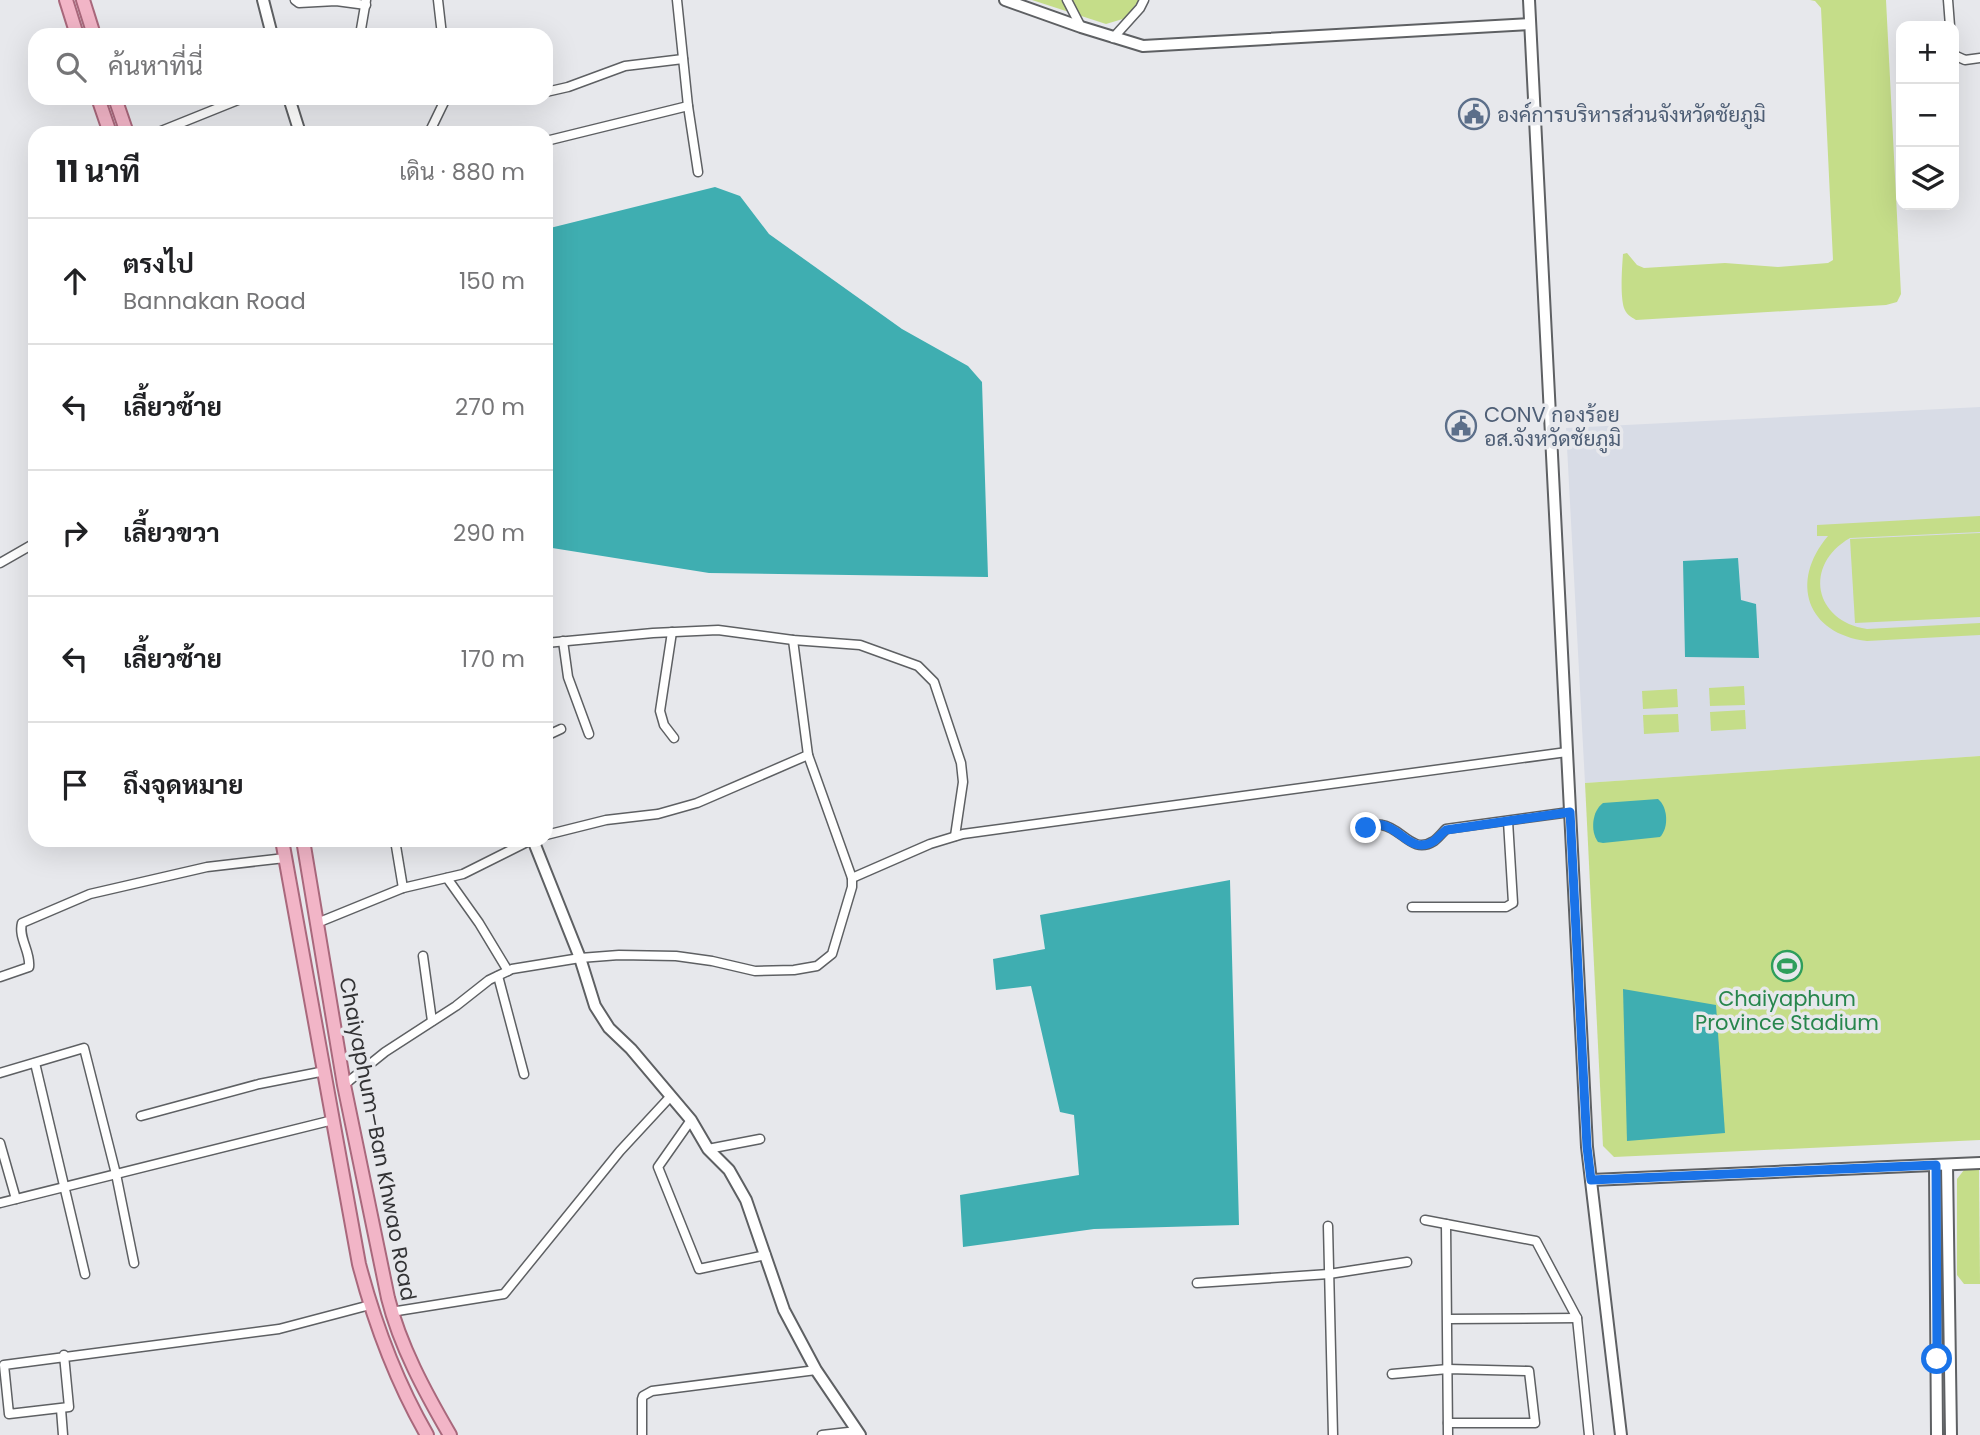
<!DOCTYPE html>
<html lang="th">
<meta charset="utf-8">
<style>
body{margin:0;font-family:Poppins,Sarabun,sans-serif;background:#f2f2f2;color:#202124}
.controls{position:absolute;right:21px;top:21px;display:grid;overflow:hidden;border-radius:14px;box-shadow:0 7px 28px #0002}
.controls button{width:63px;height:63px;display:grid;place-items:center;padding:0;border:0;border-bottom:2px solid #e0e0e0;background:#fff;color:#202124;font:35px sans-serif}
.stop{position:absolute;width:21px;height:21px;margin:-16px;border:5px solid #1a73e8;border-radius:50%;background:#fff}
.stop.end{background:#1a73e8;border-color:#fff;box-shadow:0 2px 7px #0008}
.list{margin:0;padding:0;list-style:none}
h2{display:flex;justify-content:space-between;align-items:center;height:91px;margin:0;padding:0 28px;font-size:30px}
h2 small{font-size:23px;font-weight:400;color:#757577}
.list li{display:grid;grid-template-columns:46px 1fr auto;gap:21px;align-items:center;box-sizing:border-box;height:126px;padding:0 28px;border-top:2px solid #e0e0e0}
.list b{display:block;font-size:26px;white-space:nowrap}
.list p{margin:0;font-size:23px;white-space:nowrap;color:#757577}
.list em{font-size:23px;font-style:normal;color:#757577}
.icon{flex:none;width:38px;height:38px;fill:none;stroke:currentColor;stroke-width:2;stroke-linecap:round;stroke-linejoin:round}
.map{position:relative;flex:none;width:1980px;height:1435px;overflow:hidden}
.search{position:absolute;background:#fff;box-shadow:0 7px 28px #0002;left:28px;top:28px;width:525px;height:77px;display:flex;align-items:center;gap:18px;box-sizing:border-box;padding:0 24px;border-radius:21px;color:#757577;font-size:26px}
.panel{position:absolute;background:#fff;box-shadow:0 7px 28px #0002;left:28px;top:126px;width:525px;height:721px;border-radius:21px}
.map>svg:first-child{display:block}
</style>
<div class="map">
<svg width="1980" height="1435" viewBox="0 0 1980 1435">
<rect width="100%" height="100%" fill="#e7e8ec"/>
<path fill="#d8dce6" d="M1980 407V756L1585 783 1566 428Z"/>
<g fill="#c5dd89">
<path d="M1032 0H1139L1126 18 1106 24Z"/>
<path d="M1810 0H1886L1901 294 1897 302 1886 305 1636 320C1631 317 1626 314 1624 308 1620 295 1622 268 1623 254L1627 253 1637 265 1644 268 1725 263 1778 267 1828 263 1833 260 1821 8 1815 1Z"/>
<path d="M1980 516V532L1850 538C1803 565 1814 621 1867 629L1980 623V635L1867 641C1807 634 1789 582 1828 536H1817V525Z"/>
<path d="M1980 533V617L1855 623 1850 539Z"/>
<path d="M1744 686 1745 705 1710 706 1709 688Z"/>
<path d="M1677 689 1678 707 1643 709 1642 691Z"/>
<path d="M1745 710 1746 729 1711 731 1710 712Z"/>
<path d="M1678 714 1679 732 1644 734 1643 715Z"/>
<path d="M1980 756V1140L1614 1157 1603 1146 1585 783Z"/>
<path d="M1979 1169 1980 1284H1964L1957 1275V1179L1964 1170Z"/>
</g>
<g fill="#3faeb1">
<path d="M715 187 740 196 769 234 902 329 968 366 982 382 988 577 709 573 546 547V229Z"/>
<path d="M1738 558 1741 600 1756 604 1759 658 1685 657 1683 561Z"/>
<path d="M1658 799C1668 807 1669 828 1660 837L1603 843 1598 842C1590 831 1592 811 1603 803Z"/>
<path d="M1230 880 1239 1225 1094 1229 963 1247 960 1195 1079 1175 1074 1115 1060 1112 1031 986 996 990 993 959 1045 949 1040 915Z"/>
<path d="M1623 989 1716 1005 1725 1133 1627 1141Z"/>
</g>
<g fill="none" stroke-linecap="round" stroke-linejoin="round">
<g stroke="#5e6063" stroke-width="11">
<g id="minor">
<path d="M295 0 299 3 336 1 366 5"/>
<path d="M438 0 442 35"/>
<path d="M677 0 688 106 698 172"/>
<path d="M1067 0 1081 27"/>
<path d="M1948 0 1950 26"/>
<path d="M360 35 366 0"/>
<path d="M1113 38 1140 8 1144 0"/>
<path d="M1954 55 1965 60 1980 58"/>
<path d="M546 92 568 87 625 66 683 59"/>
<path d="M467 98H497"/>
<path d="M156 133 243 98"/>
<path d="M429 133 446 98"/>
<path d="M546 141 688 106"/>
<path d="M0 563 35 543"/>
<path d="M672 632 660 711 664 725 674 738"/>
<path d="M563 641 568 677 589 734"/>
<path d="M546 643 653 633 718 630 793 640 860 645 918 666 934 682 961 763 963 782 955 836"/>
<path d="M546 736 561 729"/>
<path d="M1365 828C1371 827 1377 824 1382 825 1402 828 1412 855 1434 841 1438 838 1442 833 1446 829L1570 812"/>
<path d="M546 835 606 820 658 814 697 803 808 755"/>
<path d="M395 840 403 888"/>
<path d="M447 878 479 923 508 971"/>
<path d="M852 878 930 844 963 834 1567 752"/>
<path d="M1412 907H1506L1513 903 1508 821"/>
<path d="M317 923 403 888 463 874 531 840"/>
<path d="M423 956 432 1021"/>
<path d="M498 976 524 1074"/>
<path d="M0 977 29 967C31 952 18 938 22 923L90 894 207 867 285 858"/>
<path d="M35 1063 85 1274"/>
<path d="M0 1073 84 1048 116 1174 134 1263"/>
<path d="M344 1085 385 1052 456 1006 489 980 512 969 580 958 619 955 676 956 712 961 755 971 794 970 817 966 832 954 852 887V878L808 755 793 640"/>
<path d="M141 1116 259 1084 325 1071"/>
<path d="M691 1120 658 1167 699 1269 766 1255"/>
<path d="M0 1143 16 1199"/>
<path d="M708 1149 760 1139"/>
<path d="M0 1203 333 1120"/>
<path d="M1425 1220 1536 1241 1577 1318 1589 1435"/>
<path d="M1446 1224 1448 1435"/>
<path d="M1328 1226 1333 1435"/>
<path d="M1197 1283 1329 1274 1407 1262"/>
<path d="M391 1312 504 1294 620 1151 670 1097"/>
<path d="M1448 1319 1577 1318"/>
<path d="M64 1355 69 1407 9 1414 4 1365 279 1329 370 1305"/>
<path d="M1392 1374 1448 1369 1529 1371 1535 1423H1448"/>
<path d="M61 1409 63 1435"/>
<path d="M642 1435V1399L643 1396 652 1391 816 1370"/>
<path d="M822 1435 857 1431"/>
</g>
</g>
<g stroke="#5e6063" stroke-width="14">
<g id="tertiary">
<path d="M263 0 272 35"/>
<path d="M1005 0 1081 27 1143 46 1530 24"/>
<path d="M1529 0 1587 1147 1621 1435"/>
<path d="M289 98 300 133"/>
<path d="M533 840 580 958 595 1006 609 1028 631 1049 691 1120 708 1149 729 1170 746 1200 784 1310 816 1370 860 1435"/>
<path d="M1935 1165 1937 1435"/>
<path d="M1947 1165 1951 1435"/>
<path d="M1591 1180 1980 1163"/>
</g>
</g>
<g stroke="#a9687c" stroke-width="16">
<g id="primary">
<path d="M66 0 77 35"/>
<path d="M83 0 94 35"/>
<path d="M98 98 110 133"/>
<path d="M115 98 127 133"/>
<path d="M282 840 359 1264C375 1325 396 1381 427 1435"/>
<path d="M303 840 344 1085 388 1298C400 1346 425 1392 450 1435"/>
</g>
</g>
<use href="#minor" stroke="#fff" stroke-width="8"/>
<use href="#tertiary" stroke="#fff" stroke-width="10"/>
<use href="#primary" stroke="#f2b5c7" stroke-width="12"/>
</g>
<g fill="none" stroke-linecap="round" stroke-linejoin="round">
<path stroke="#1a73e8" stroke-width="9" d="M1366 828C1371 827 1377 824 1382 825 1402 829 1412 855 1434 841 1438 838 1442 833 1446 830L1570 812 1587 1147 1591 1180 1936 1165 1937 1359"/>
</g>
<defs>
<g id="civic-ring" transform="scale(1.575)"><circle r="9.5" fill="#e7e8ec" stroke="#5c6f8a" stroke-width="1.5"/><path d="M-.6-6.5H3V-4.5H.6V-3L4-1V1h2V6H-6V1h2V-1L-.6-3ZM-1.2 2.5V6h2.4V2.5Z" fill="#5c6f8a"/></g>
<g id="stadium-ring" transform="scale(1.575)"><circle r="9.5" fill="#e7e8ec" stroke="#2e9e5b" stroke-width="1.5"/><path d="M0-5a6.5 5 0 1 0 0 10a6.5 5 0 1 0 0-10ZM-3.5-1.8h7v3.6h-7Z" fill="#2e9e5b"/></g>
</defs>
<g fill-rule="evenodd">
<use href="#civic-ring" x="1474" y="114"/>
<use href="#civic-ring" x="1461" y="426"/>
<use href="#stadium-ring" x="1787" y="966"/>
</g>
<g text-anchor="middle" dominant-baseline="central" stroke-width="7" stroke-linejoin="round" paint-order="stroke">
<g font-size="21" fill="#4e5e75" stroke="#e7e8ec" text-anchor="start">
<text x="1497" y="114">องค์การบริหารส่วนจังหวัดชัยภูมิ</text>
<text x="1484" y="414">CONV กองร้อย<tspan x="1484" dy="24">อส.จังหวัดชัยภูมิ</tspan></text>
</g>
<g font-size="21" fill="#27864d" stroke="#e7e8ec">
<text x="1787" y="998">Chaiyaphum<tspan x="1787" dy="24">Province Stadium</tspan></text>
</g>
<g font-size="21" fill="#333335" stroke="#e7e8ec">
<text transform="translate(378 1139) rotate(79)">Chaiyaphum–Ban Khwao Road</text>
</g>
</g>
</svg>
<div class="controls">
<button>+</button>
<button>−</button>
<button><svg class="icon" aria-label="layers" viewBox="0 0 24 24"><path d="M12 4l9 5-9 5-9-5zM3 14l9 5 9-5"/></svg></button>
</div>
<div class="stop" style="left:1937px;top:1359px"></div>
<div class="stop end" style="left:1366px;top:828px"></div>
<div class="search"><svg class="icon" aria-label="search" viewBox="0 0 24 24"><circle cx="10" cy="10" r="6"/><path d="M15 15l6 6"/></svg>ค้นหาที่นี่</div>
<section class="panel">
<h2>11 นาที<small>เดิน · 880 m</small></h2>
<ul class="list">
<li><svg class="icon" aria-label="ahead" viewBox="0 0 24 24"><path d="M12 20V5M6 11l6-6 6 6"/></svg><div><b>ตรงไป</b><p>Bannakan Road</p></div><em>150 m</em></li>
<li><svg class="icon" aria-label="left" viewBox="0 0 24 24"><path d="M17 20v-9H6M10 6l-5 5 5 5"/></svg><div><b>เลี้ยวซ้าย</b></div><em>270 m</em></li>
<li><svg class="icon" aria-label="right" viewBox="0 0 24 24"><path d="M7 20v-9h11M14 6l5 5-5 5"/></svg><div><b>เลี้ยวขวา</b></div><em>290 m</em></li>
<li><svg class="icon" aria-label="left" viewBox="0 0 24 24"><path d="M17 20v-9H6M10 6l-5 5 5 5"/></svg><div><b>เลี้ยวซ้าย</b></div><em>170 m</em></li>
<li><svg class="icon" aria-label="arrive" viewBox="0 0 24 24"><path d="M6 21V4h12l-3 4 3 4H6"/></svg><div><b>ถึงจุดหมาย</b></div></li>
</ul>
</section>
</div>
